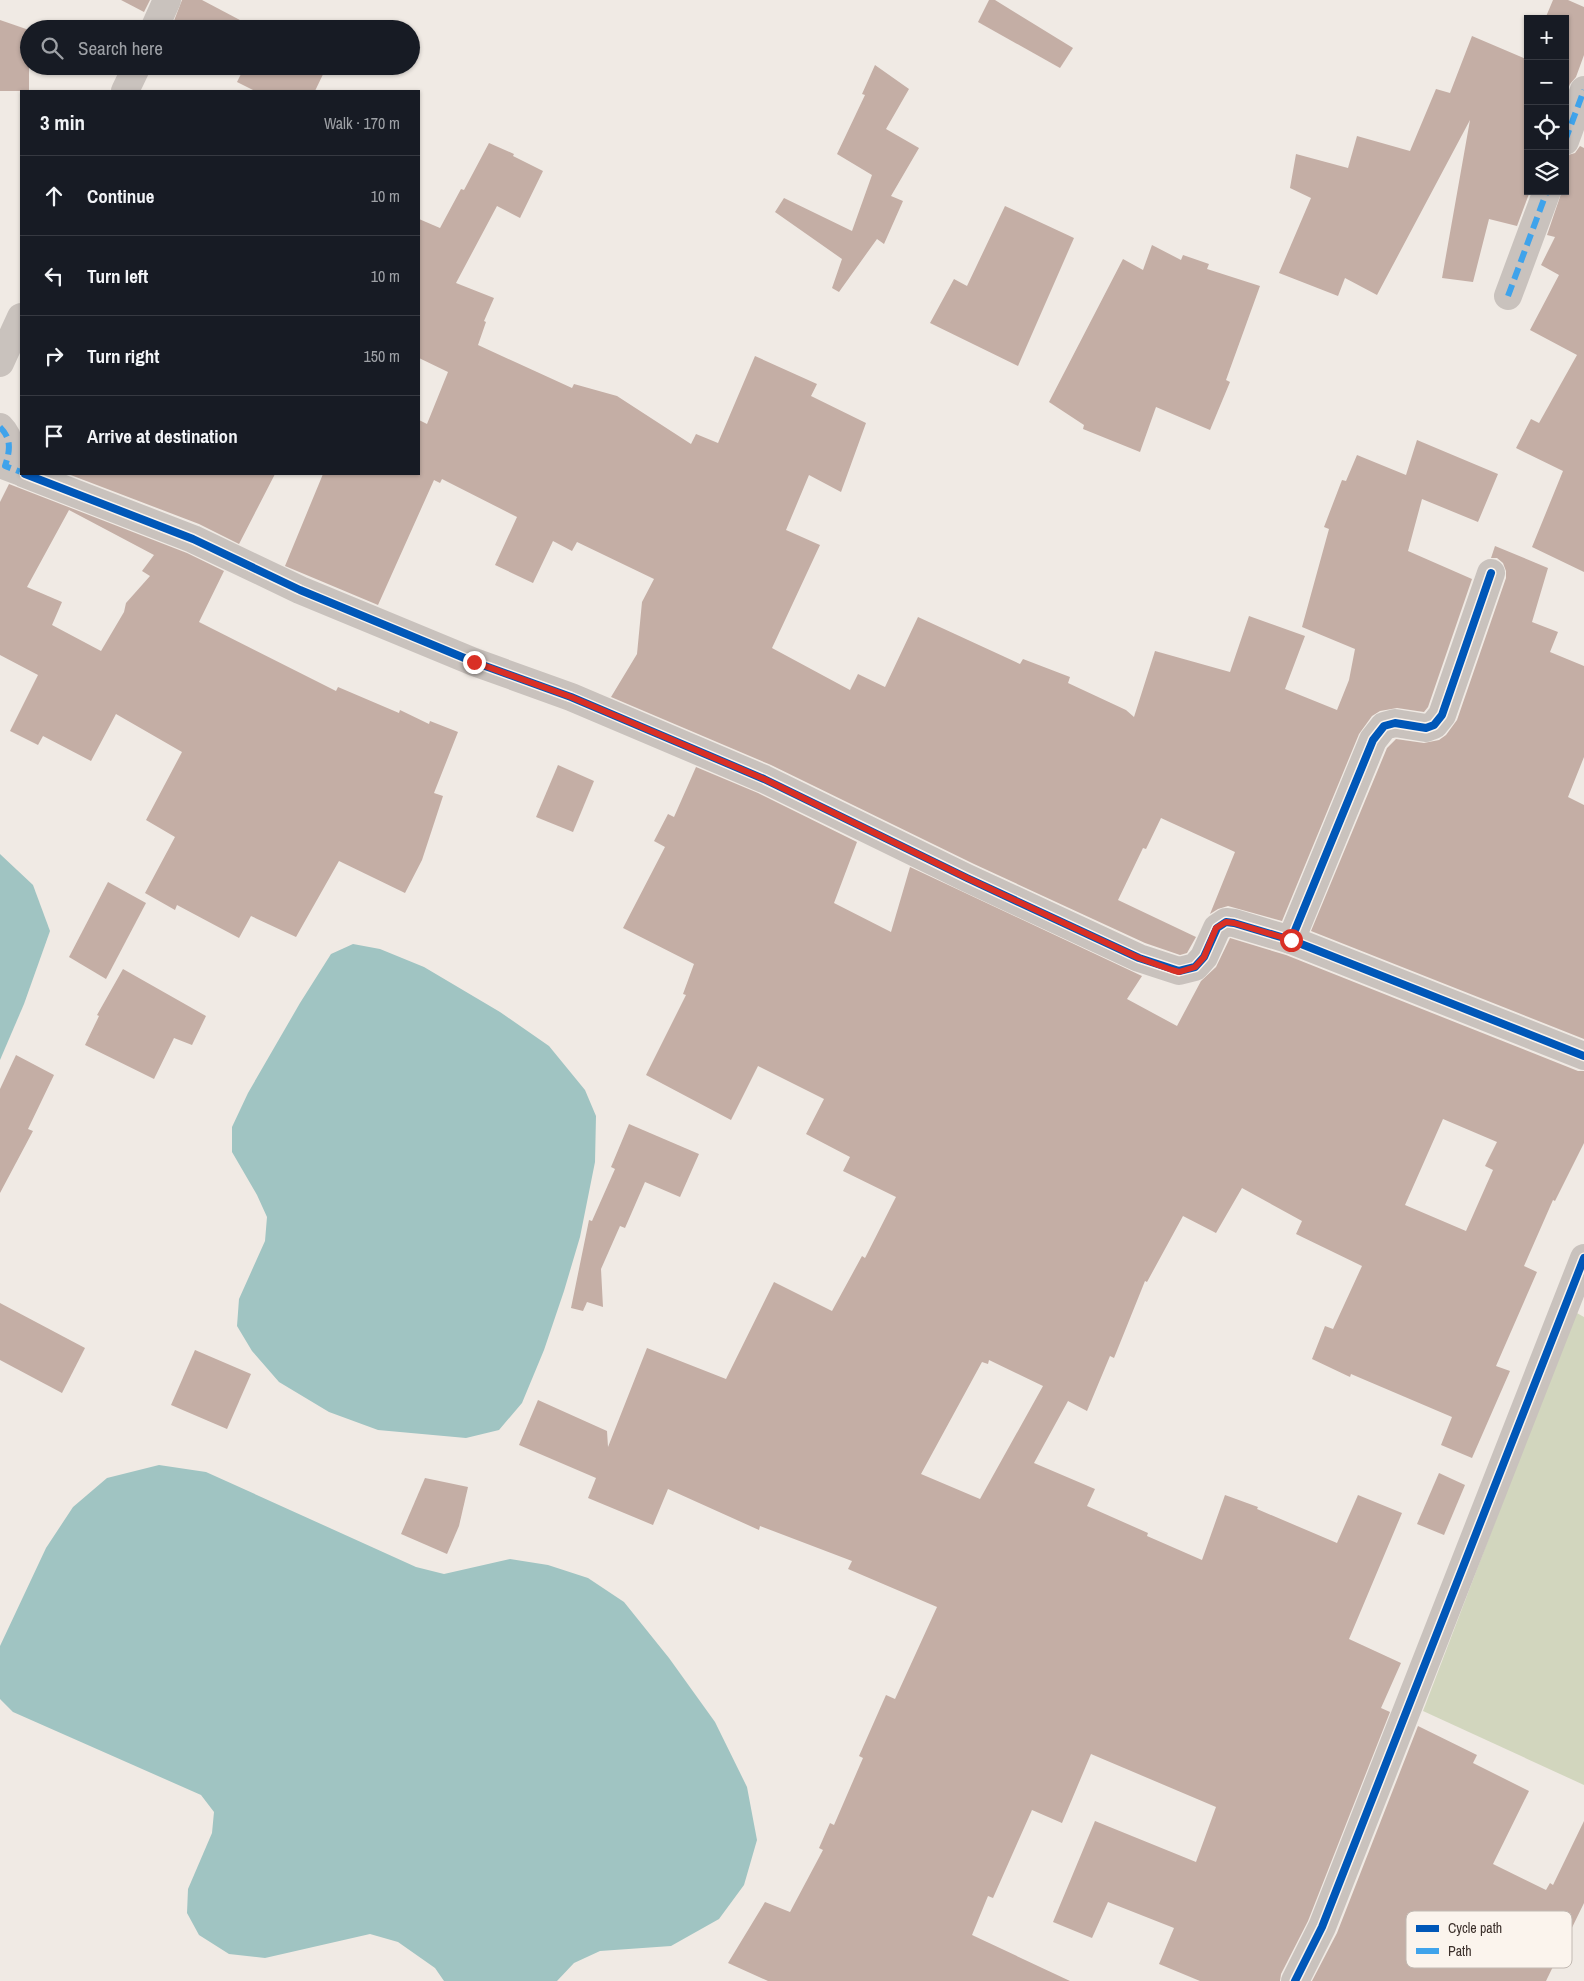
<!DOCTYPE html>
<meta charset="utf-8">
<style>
body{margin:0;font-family:"Archivo Narrow",sans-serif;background:#20242c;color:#f1f3f6}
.controls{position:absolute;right:15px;top:15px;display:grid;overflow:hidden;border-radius:0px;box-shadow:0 1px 4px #0004}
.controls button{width:45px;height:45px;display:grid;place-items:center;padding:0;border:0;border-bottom:1px solid #363941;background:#171b24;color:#f1f3f6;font:25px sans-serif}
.stop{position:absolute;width:15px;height:15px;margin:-11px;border:4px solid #d93025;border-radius:50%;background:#fff}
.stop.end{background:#d93025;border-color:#fff;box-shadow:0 1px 5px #0008}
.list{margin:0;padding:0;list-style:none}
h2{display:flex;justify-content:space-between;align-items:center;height:65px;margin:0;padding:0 20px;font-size:21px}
h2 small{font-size:16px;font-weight:400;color:#9ea1a6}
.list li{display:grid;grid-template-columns:32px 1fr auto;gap:15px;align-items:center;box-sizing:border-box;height:80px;padding:0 20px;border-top:1px solid #363941}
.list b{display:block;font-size:19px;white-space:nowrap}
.list em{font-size:16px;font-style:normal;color:#9ea1a6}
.icon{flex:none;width:28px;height:28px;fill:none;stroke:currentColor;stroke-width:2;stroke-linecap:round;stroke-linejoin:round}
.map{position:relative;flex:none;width:1584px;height:1981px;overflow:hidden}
.search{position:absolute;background:#171b24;box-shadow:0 1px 4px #0004;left:20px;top:20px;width:400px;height:55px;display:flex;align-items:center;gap:12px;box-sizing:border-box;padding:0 18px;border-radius:28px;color:#9ea1a6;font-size:19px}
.panel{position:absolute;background:#171b24;box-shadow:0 1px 4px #0004;left:20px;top:90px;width:400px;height:385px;border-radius:0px}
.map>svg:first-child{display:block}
</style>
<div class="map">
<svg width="1584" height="1981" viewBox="0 0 1584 1981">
<rect width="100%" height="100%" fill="#f0eae4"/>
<path fill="#d2d6be" d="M1575 1312 1584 1317V1785L1423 1711Z"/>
<g fill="#a0c4c2">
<path d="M0 854 33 885 50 931 24 1004 0 1060Z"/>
<path d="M353 944 380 949 424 967 500 1012 549 1046 585 1090 596 1116 595 1162 580 1237 564 1291 544 1350 522 1403 499 1430 466 1438 378 1430 329 1412 279 1382 252 1351 237 1326 239 1299 265 1241 267 1217 257 1195 232 1152V1127L248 1093 300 1003 331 954Z"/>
<path d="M159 1465 206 1472 416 1567 444 1574 510 1559 548 1565 588 1578 624 1602 669 1658 715 1722 747 1787 757 1840 744 1885 719 1919 671 1946 600 1951 574 1963 557 1981H444L435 1968 398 1942 370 1934 265 1958 229 1954 199 1935 187 1913 188 1889 212 1833 214 1812 201 1795 13 1712 0 1699V1646L46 1548 73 1507 107 1478Z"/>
</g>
<g fill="#c4aea5" fill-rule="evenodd">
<path d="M121 0H150L144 12Z"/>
<path d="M182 0H202L257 29H177L172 26Z"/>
<path d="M989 0H995L1073 48 1060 68 978 22Z"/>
<path d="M1553 0H1568L1584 7V55L1576 77 1570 84 1565 96V19H1545Z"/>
<path d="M0 20 29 30V91H0Z"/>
<path d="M1472 36 1526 59 1528 56V191H1530L1517 226 1489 219 1473 282 1442 278 1470 120 1377 295 1345 278 1338 296 1279 273 1311 198 1290 188 1296 154 1348 168 1357 136 1410 151 1436 89 1450 93Z"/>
<path d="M875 65 909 89 886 129 919 148 891 196 903 201 884 244 877 239 839 292 832 288 842 259 775 212 784 198 852 231 872 175 837 154 865 95 862 94Z"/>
<path d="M245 66H327L315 91H255L237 82Z"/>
<path d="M489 143 514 154 513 156 543 171 520 218 497 206 456 283 494 298 484 321 486 322 478 345 572 388 574 384 617 396 691 444 696 434 718 443 755 356 817 384 811 396 866 423 841 492 809 475 786 530 820 545 772 648 850 690 858 674 885 687 918 617 1020 664 1023 659 1070 677 1068 683 1126 710 1134 717 1155 651 1230 672 1249 616 1305 636 1285 689 1337 710 1349 680 1355 649 1302 627 1329 529 1324 527 1342 480 1346 481 1357 455 1406 475 1417 440 1498 474 1478 522 1422 499 1408 551 1472 579 1428 707 1424 712 1397 708 1380 711 1372 716 1359 734 1282 921 1228 906 1218 909 1210 914 1235 852 1161 818 1146 849 1143 848 1118 900 1196 937 1187 953 1180 955 1145 943 974 864 771 765 611 697 637 654 642 602 654 579 577 542 572 551 553 541 533 583 495 565 517 517 442 479 440 483 434 480 378 605 285 566 323 474H420L419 473V420L427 424 448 372 419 358V219L440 228 461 189 464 190Z"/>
<path d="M1580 146 1584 148V572L1532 547 1563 471 1516 448 1531 419 1539 423 1577 355 1530 330 1559 275 1541 265 1555 237 1547 235 1562 191H1565V156L1575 153Z"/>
<path d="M1005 206 1074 238 1018 366 930 323 954 279 967 286Z"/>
<path d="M1152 245 1181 260 1183 255 1209 264 1207 269 1260 286 1226 380 1230 382 1210 430 1156 407 1140 452 1083 429 1084 425 1049 402 1123 259 1143 270Z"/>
<path d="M68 474H275L239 544 199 524Z"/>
<path d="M9 484 187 553 224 571 199 622 336 691 338 687 399 713 400 710 429 724 430 721 458 732 434 793 443 796 422 860 405 893 339 861 296 937 251 916 239 938 177 905 175 910 145 893 175 837 146 820 182 752 116 714 91 761 43 736 38 745 10 731 38 675 0 655V502ZM69 510 154 555 142 571 150 576 126 603 124 612 101 651 52 625 62 602 27 587Z"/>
<path d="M1495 546 1548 568 1532 622 1558 632 1550 652 1584 666V757L1568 797 1584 805V1039L1311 931 1387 748 1396 739 1424 743 1439 740 1446 735 1457 720 1506 578V571L1503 563 1497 558H1491Z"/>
<path d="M558 765 594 781 573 832 536 817Z"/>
<path d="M696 767 758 793 857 842 834 903 891 932 910 867 1142 976 1127 999 1177 1026 1201 981 1216 967 1230 938 1286 955 1578 1071H1584V1143L1555 1201 1553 1200 1524 1266 1537 1272 1496 1366 1510 1371 1472 1458 1441 1445 1452 1417 1351 1374 1350 1377 1312 1359 1325 1326 1333 1329 1362 1266 1296 1234 1302 1221 1242 1188 1216 1233 1183 1216 1147 1282 1145 1281 1114 1358 1110 1356 1087 1411 1068 1401 1034 1463 1095 1489 1087 1506 1148 1533 1147 1536 1202 1560 1225 1495 1258 1507 1257 1509 1337 1543 1358 1495 1402 1513 1349 1639 1401 1663 1381 1708 1390 1712 1308 1921 1281 1974 1280 1981H1200L1159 1964 1174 1928 1108 1902 1092 1938 1053 1922 1095 1821 1196 1862 1216 1807 1091 1754 1062 1823 1032 1810 993 1898 988 1896 972 1935 1070 1981H768L728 1963 765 1902 790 1912 823 1850 819 1848 830 1823 834 1825 863 1758 859 1756 886 1695 895 1699 937 1607 848 1569 852 1561 760 1526 759 1530 668 1489 653 1525 588 1498 596 1478 519 1445 538 1400 607 1431 608 1447 647 1348 726 1379 774 1282 832 1311 862 1256 865 1258 896 1197 843 1171 850 1157 806 1134 824 1099 758 1066 731 1120 646 1075 686 995 683 994 694 964 623 928 665 847 654 841 668 814 674 817ZM1443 1119 1497 1142 1485 1166 1493 1170 1466 1231 1405 1205ZM989 1360 1043 1386 980 1499 921 1474 982 1362 988 1364Z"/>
<path d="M108 882 146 903 106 979 69 957Z"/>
<path d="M123 969 206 1016 192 1045 174 1038 154 1079 85 1045 99 1016 97 1015Z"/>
<path d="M16 1055 54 1075 28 1129 33 1131 0 1193V1089Z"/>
<path d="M629 1124 699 1154 680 1197 645 1182 625 1228 620 1226 601 1269 603 1307 587 1302 583 1311 571 1308 589 1220 592 1221 615 1169 611 1167Z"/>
<path d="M0 1303 85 1348 62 1393 0 1360Z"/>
<path d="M195 1350 251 1374 227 1429 171 1405Z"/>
<path d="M1439 1473 1465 1485 1444 1535 1417 1524Z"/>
<path d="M425 1478 468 1487 459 1526 447 1554 401 1534Z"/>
<path d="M1418 1726 1477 1755 1473 1763 1529 1791 1493 1864 1546 1890 1550 1883 1553 1885 1584 1821V1903L1546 1981H1312L1337 1933Z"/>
</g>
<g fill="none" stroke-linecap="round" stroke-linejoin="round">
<g stroke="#c9c2bd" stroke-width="28">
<path d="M154 29 167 0"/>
<path d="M125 91 137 66"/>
<path d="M1565 141 1584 90"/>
<path d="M1508 296 1547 191"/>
<path d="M0 363 21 317"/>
<path d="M0 427C12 439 10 451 5 466L21 472"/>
<path d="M25 474 193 539 300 590 474 662 571 697 764 779 967 878 1139 958 1179 971 1195 967 1204 957 1217 928 1226 922 1234 923 1291 940 1584 1056"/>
<path d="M1291 940 1373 740 1384 726 1395 723 1426 728 1434 725 1442 715 1491 573"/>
<path d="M1295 1981 1322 1927 1584 1258"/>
</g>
<g stroke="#3fa3eb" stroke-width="6" stroke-dasharray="12 6" stroke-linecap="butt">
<path d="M1565 141 1584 90"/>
<path d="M1508 296 1547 191"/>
<path d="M0 427C12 439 10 451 5 466L21 472"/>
</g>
<g stroke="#fbf4ed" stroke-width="11">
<g id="cycleway">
<path d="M25 474 193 539 300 590 474 662 571 697 764 779 967 878 1139 958 1179 971 1195 967 1204 957 1217 928 1226 922 1234 923 1291 940 1584 1056"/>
<path d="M1291 940 1373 740 1384 726 1395 723 1426 728 1434 725 1442 715 1491 573"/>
<path d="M1295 1981 1322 1927 1584 1258"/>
</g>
</g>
<use href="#cycleway" stroke="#0057b8" stroke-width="8"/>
</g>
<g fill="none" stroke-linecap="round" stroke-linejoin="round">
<path stroke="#d93025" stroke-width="6" d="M474 662 571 697 764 779 967 878 1139 958 1172 970 1179 972 1195 967 1204 957 1216 928 1226 922 1234 923 1291 940"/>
</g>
<rect x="1406" y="1911" width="166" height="57" rx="8" fill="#fbf4ed" stroke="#c1b9b2" stroke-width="1"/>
<rect x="1416" y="1925" width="23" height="7" fill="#0057b8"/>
<rect x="1416" y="1948" width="23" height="6" fill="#3fa3eb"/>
<g font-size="14" fill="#3b2f2a">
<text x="1448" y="1933">Cycle path</text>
<text x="1448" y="1956">Path</text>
</g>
</svg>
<div class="controls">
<button>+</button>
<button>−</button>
<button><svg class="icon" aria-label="locate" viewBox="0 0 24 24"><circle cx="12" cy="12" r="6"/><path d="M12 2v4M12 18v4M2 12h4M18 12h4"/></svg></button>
<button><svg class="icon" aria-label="layers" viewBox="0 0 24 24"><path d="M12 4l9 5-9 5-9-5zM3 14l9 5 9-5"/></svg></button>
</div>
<div class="stop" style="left:1291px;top:940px"></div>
<div class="stop end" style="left:474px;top:662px"></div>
<div class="search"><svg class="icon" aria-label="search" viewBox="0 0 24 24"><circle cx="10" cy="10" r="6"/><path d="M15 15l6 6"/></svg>Search here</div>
<section class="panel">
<h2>3 min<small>Walk · 170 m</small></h2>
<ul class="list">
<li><svg class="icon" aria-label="ahead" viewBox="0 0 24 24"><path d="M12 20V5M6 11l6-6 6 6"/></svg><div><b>Continue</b></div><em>10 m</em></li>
<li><svg class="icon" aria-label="left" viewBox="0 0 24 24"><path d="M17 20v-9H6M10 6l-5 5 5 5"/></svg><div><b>Turn left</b></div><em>10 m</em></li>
<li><svg class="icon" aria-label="right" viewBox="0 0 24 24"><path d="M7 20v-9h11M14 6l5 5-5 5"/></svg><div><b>Turn right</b></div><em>150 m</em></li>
<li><svg class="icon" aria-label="arrive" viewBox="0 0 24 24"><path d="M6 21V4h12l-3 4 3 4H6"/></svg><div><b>Arrive at destination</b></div></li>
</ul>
</section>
</div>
